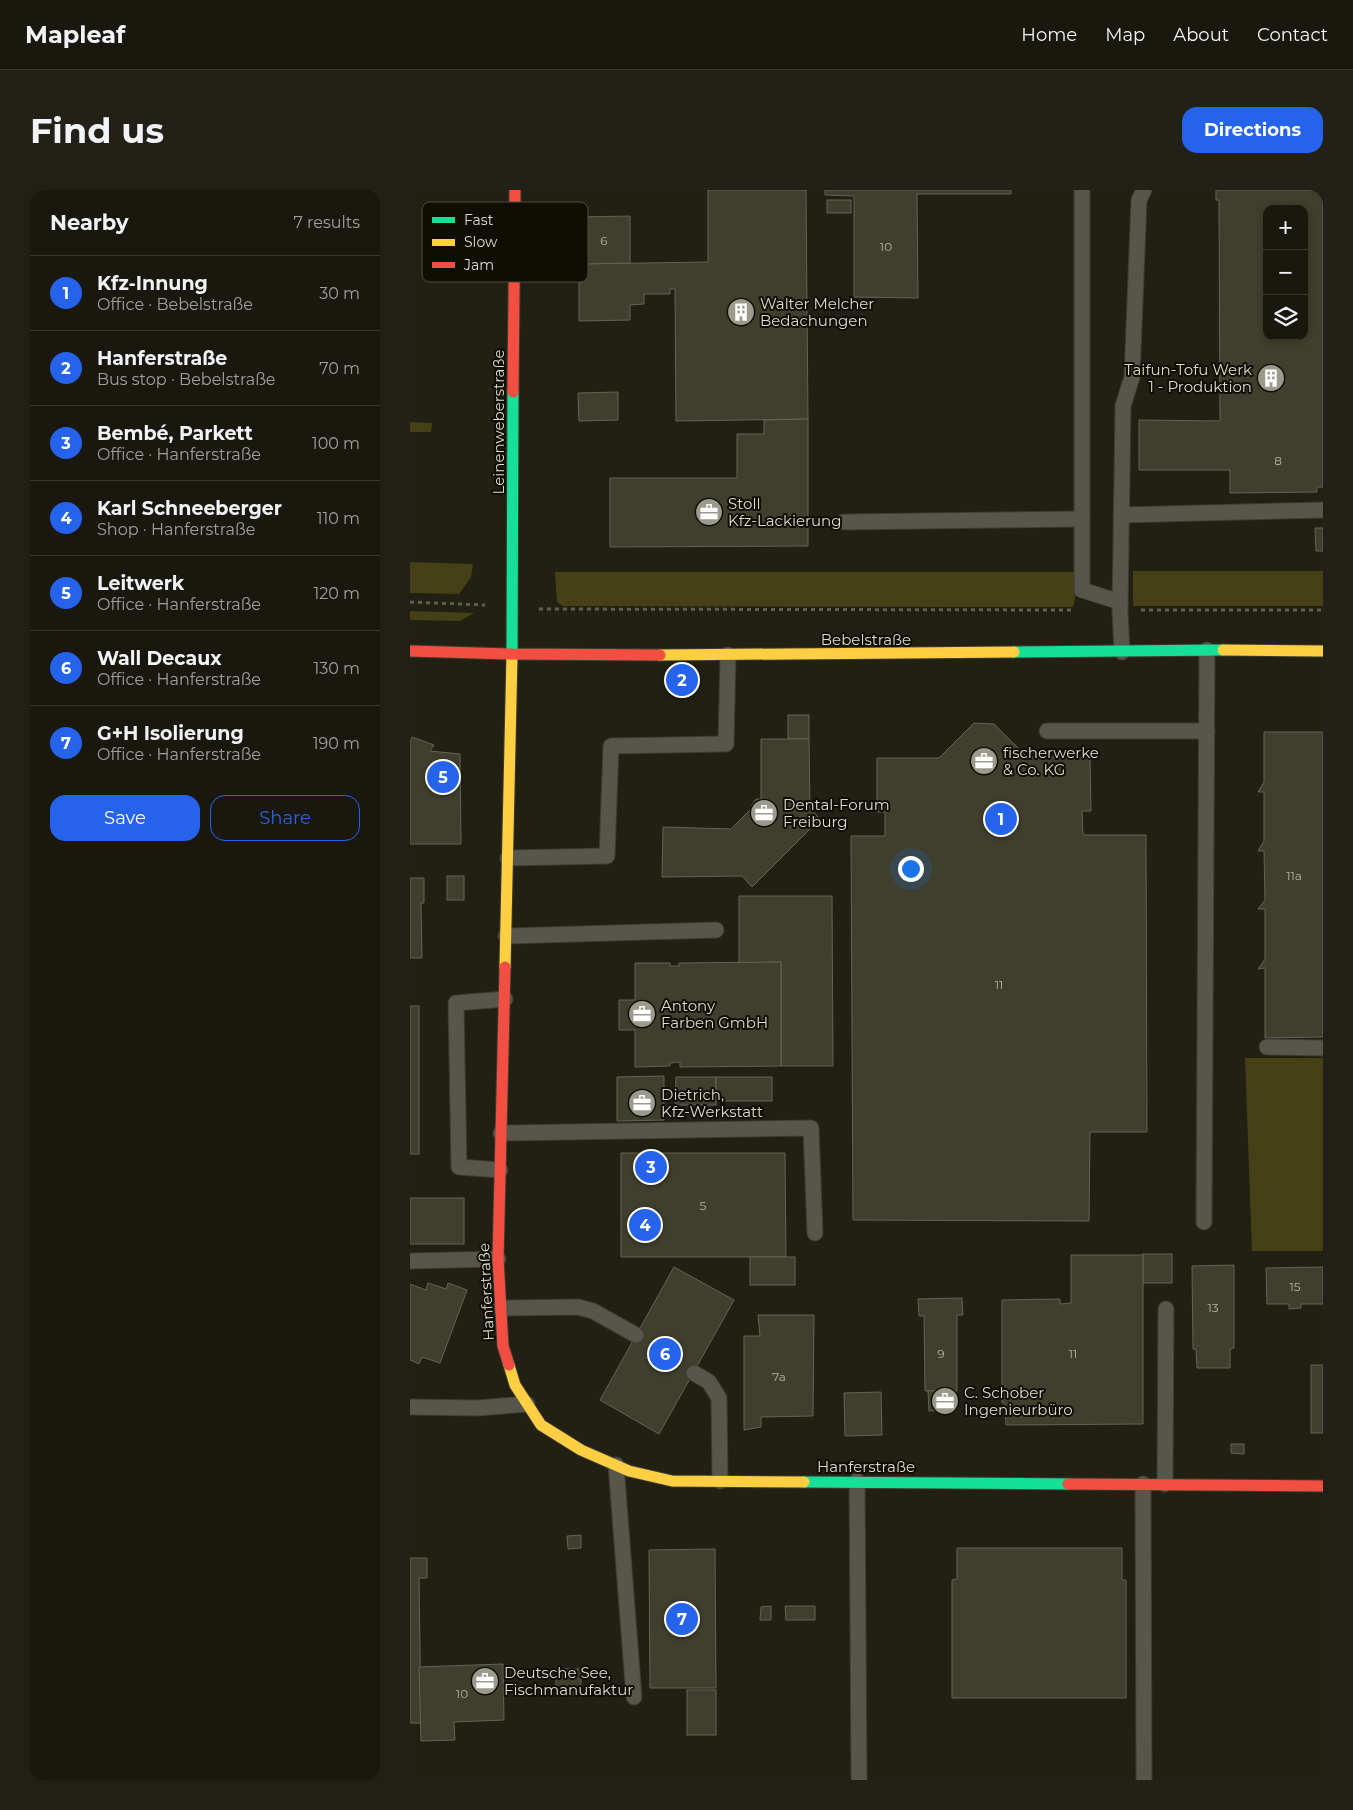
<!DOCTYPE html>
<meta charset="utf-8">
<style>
body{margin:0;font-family:Montserrat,sans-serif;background:#232117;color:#f1f3f6}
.controls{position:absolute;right:15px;top:15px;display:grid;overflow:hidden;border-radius:10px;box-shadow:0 2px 8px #0003}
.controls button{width:45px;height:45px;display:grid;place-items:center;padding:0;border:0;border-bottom:1px solid #38372e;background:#1a180e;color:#f1f3f6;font:25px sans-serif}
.you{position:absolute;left:500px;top:678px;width:18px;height:18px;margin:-12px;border:4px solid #fff;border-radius:50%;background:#1a73e8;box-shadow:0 0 0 8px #1a73e833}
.badge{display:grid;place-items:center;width:32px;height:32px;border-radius:50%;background:#2563eb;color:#fff;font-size:16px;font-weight:700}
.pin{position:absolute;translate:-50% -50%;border:2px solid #fff;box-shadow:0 1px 5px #0006}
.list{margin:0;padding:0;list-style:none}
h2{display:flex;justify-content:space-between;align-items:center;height:65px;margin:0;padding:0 20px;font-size:21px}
h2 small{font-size:16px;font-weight:400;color:#9fa09e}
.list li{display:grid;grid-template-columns:32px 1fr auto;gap:15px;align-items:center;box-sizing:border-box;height:75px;padding:0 20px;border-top:1px solid #38372e}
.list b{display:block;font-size:19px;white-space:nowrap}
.list p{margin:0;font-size:16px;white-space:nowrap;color:#9fa09e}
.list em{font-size:16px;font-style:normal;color:#9fa09e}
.actions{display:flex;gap:10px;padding:15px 20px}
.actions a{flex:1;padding:11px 0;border:1px solid #2563eb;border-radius:15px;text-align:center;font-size:18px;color:#2563eb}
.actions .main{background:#2563eb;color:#fff}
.icon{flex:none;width:28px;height:28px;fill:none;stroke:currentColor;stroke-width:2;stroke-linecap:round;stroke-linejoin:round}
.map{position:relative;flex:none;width:913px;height:1590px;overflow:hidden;border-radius:15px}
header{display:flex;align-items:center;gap:30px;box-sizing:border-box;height:70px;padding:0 25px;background:#1a180e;border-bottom:1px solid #38372e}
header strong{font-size:24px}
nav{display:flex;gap:28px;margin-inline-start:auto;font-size:18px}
.intro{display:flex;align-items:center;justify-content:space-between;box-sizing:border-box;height:120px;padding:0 30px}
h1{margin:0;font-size:35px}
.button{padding:12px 22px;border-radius:15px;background:#2563eb;color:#fff;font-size:18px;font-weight:700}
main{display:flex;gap:30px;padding:0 30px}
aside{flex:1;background:#1a180e;border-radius:15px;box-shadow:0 2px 8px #0003}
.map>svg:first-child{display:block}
</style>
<header>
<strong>Mapleaf</strong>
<nav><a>Home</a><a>Map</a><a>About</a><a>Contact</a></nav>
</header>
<div class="intro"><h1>Find us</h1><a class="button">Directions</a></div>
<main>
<aside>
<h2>Nearby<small>7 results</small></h2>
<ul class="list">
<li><span class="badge">1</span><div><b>Kfz-Innung</b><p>Office · Bebelstraße</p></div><em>30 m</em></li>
<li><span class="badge">2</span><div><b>Hanferstraße</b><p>Bus stop · Bebelstraße</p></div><em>70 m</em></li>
<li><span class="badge">3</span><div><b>Bembé, Parkett</b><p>Office · Hanferstraße</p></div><em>100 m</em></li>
<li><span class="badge">4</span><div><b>Karl Schneeberger</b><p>Shop · Hanferstraße</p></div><em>110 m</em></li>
<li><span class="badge">5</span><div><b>Leitwerk</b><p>Office · Hanferstraße</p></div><em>120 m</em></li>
<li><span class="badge">6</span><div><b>Wall Decaux</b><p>Office · Hanferstraße</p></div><em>130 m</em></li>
<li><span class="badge">7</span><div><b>G+H Isolierung</b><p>Office · Hanferstraße</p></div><em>190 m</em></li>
</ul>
<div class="actions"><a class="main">Save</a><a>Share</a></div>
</aside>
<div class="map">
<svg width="913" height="1590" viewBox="0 0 913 1590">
<rect width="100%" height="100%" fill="#222012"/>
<g fill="#454015">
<path d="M0 232 22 233 21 242H0Z"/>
<path d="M0 372 63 374 61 387 49 404 0 403Z"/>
<rect x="723" y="381" width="190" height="35"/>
<path d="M145 382H670L663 417 153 416 147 412Z"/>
<path d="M0 421 64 423 50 431 0 430Z"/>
<path d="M835 868H913V1061H842Z"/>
</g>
<g fill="#403e2c" stroke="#646357" fill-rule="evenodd">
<path d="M298 0H396L398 229 266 231 265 99H260V104H234V114L220 115V130L169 131V74L298 72Z"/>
<path d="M415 0H601V4H507L508 108 444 107V6L415 5Z"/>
<path d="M806 0H913V297H907V302L820 303V280H729V230L810 231 809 10H806ZM857 19H894V146H857Z"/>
<rect x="417" y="10" width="24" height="13"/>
<path d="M220 26V73L169 74 168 27Z"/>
<path d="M208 202V230L169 231 168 203Z"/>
<path d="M398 229V356L200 357V288H327V244H354V230Z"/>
<path d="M905 338H913V361H906Z"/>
<rect x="378" y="525" width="21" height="24"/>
<path d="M564 533 584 534 617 567H680L681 621H672L673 645H736L737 942H680L679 1031 443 1030 441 646H475V622H467V568H529Z"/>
<path d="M854 542H913V847L855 848V778L848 779 855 769V719H848L855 710 854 661H848L854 651V602H848L854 592Z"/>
<path d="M2 547 24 555 20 561 50 564 51 654H0V552Z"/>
<path d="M351 549H399L400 618 410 629 342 697 332 686 252 687 253 637 321 639 341 619 342 615 346 609H351Z"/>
<rect x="37" y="686" width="17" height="24"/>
<path d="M0 688H14V713H11L12 768H0Z"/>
<path d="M329 706H422L423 876H371V772L329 773Z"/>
<path d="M371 772V876L270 877V872L260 873V876L225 877V840H209V810H225V773H260V776H269V773Z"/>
<rect x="0" y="816" width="9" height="148"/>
<path d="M254 886V930L207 931V887Z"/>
<path d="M266 887H306V915H265Z"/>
<rect x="306" y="887" width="56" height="24"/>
<path d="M211 963H375L376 1067H211Z"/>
<rect x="0" y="1008" width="54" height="46"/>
<rect x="733" y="1064" width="29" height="29"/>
<path d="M661 1065H733V1234L596 1235 595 1213H592V1110L650 1109V1114L661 1113Z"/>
<rect x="340" y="1067" width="45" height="28"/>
<path d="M824 1075V1158L820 1159V1178H787L786 1159H783L782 1076Z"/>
<path d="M264 1077 324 1110 249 1244 190 1210Z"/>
<path d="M913 1077V1114H891V1118L879 1119V1114H857L856 1078Z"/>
<path d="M18 1093 36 1099 38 1093 57 1100 30 1173 12 1167 9 1174 0 1170V1094L16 1100Z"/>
<path d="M552 1108 553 1125H547V1201H515L514 1126H509L508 1109Z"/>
<path d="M348 1125H404L403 1226 351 1227V1237L334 1240V1146H350Z"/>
<rect x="901" y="1175" width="12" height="68"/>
<path d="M518 1201H545L544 1220 519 1221Z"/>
<path d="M471 1202 472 1245 435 1246 434 1203Z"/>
<path d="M821 1254H834V1264L821 1263Z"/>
<path d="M171 1345V1358L158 1359 157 1346Z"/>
<path d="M547 1358H712V1390H716V1508H542V1390L547 1389Z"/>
<path d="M305 1359 306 1498H240L239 1360Z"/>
<path d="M0 1368H17V1388H9L11 1533H0Z"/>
<path d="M361 1416V1430H350L351 1417Z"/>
<path d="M375 1416H405V1430H376Z"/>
<path d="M93 1474 94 1530 44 1532 45 1550 11 1551 9 1477Z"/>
<rect x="146" y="1479" width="25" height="25"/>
<rect x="277" y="1500" width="29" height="45"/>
</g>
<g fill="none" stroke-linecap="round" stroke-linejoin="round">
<g stroke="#3d3c32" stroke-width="17">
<g id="lane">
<path d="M672 0V400L710 412"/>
<path d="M711 325 913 320"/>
<path d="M434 332 672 329"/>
<path d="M712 462 710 420 713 216 722 187 729 10 734 0"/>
<path d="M637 541H797"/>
<path d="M98 668 197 666 201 556 316 554 318 465"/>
<path d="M96 746 306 740"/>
<path d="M857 857 913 858"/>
<path d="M91 943 401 938 405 1043"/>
<path d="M90 980 49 977 46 813 95 809"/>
<path d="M794 1032 797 460"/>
<path d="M0 1071 88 1069"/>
<path d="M91 1118 168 1117 183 1121 226 1145"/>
<path d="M284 1183 299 1192 309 1208 310 1291"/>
<path d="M0 1217 68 1218 117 1214"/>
<path d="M206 1275 224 1507"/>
<path d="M447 1291 449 1590"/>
<path d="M733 1294 734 1590"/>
<path d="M755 1294 756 1119"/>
</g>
</g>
<g stroke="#3d3c32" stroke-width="13">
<g id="fast">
<path d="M604 462 813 460"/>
<path d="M102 465 103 202"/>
<path d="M394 1292 658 1294"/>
</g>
</g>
<g stroke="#3d3c32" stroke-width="13">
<g id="slow">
<path d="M813 460 913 461"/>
<path d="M250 465 604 462"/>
<path d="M95 777 102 465"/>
<path d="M99 1175 105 1195 131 1235 171 1260 219 1281 262 1291 394 1292"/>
</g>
</g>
<g stroke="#3d3c32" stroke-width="13">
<g id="jam">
<path d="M103 202 105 0"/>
<path d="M0 461 102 464 250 465"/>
<path d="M95 777 88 1069 93 1156 99 1175"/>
<path d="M658 1294 913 1296"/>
</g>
</g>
<g stroke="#5f5e54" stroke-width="3" stroke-dasharray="4 4" stroke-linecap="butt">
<path d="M0 412 75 415"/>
<path d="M129 419 662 420"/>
<path d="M731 420H913"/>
</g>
<use href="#lane" stroke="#57564c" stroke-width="15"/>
<use href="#fast" stroke="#16e098" stroke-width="11"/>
<use href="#slow" stroke="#ffcf43" stroke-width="11"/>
<use href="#jam" stroke="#f24e42" stroke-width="11"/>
</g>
<defs>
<g id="building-disc" transform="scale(1.4375)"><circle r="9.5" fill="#9c9a8c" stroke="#0f0e05"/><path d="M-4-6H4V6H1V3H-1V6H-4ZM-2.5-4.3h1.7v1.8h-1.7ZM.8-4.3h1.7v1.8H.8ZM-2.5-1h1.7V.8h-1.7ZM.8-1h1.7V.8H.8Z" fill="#fff"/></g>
<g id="office-disc" transform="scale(1.4375)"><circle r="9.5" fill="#9c9a8c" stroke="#0f0e05"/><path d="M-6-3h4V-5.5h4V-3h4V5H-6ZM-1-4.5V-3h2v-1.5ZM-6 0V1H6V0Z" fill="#fff"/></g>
</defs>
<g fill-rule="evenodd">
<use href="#building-disc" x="331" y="122"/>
<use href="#building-disc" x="861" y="188"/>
<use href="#office-disc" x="299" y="322"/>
<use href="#office-disc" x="574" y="571"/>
<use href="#office-disc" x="354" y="623"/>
<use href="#office-disc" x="232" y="824"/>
<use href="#office-disc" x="232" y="913"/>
<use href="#office-disc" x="535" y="1211"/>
<use href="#office-disc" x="75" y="1491"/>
</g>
<g text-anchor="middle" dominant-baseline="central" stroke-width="4" stroke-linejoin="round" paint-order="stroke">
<g font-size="12" fill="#b6b4a5">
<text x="194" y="50">6</text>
<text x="476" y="56">10</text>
<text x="868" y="270">8</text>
<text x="884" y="685">11a</text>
<text x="589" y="794">11</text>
<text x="293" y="1015">5</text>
<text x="885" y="1096">15</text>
<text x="803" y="1117">13</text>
<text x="531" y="1163">9</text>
<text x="663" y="1163">11</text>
<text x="369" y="1186">7a</text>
<text x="52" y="1503">10</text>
</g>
<g font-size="15" fill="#dddccd" stroke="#0f0e05" text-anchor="start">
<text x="350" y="113">Walter Melcher<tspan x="350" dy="17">Bedachungen</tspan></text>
<text x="842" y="179" text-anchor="end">Taifun-Tofu Werk<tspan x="842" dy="17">1 - Produktion</tspan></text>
<text x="318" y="313">Stoll<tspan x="318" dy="17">Kfz-Lackierung</tspan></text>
<text x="593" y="562">fischerwerke<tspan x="593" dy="17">&amp; Co. KG</tspan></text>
<text x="373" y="614">Dental-Forum<tspan x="373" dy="17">Freiburg</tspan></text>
<text x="251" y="815">Antony<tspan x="251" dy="17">Farben GmbH</tspan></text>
<text x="251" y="904">Dietrich,<tspan x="251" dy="17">Kfz-Werkstatt</tspan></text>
<text x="554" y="1202">C. Schober<tspan x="554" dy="17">Ingenieurbüro</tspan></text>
<text x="94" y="1482">Deutsche See,<tspan x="94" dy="17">Fischmanufaktur</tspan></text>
</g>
<g font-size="15" fill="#dddccd" stroke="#0f0e05">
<text transform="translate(88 232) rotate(-90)">Leinenweberstraße</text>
<text x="456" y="449">Bebelstraße</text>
<text transform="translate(76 1102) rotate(-93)">Hanferstraße</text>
<text x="456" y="1276">Hanferstraße</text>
</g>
</g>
<rect x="12" y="12" width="166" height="80" rx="8" fill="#0f0e05" stroke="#4d4c41" stroke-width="1"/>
<rect x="22" y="27" width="23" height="6" fill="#16e098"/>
<rect x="22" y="49" width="23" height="7" fill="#ffcf43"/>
<rect x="22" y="72" width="23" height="6" fill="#f24e42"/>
<g font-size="14" fill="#dddccd">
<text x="54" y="35">Fast</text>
<text x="54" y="57">Slow</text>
<text x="54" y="80">Jam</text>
</g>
</svg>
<div class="controls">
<button>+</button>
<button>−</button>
<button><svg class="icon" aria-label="layers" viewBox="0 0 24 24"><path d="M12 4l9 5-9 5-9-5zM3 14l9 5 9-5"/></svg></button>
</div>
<div class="you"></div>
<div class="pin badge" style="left:591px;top:629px">1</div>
<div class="pin badge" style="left:272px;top:490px">2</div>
<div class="pin badge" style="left:241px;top:977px">3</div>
<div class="pin badge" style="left:235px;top:1035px">4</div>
<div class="pin badge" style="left:33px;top:587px">5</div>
<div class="pin badge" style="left:255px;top:1164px">6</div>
<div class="pin badge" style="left:272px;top:1429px">7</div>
</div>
</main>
